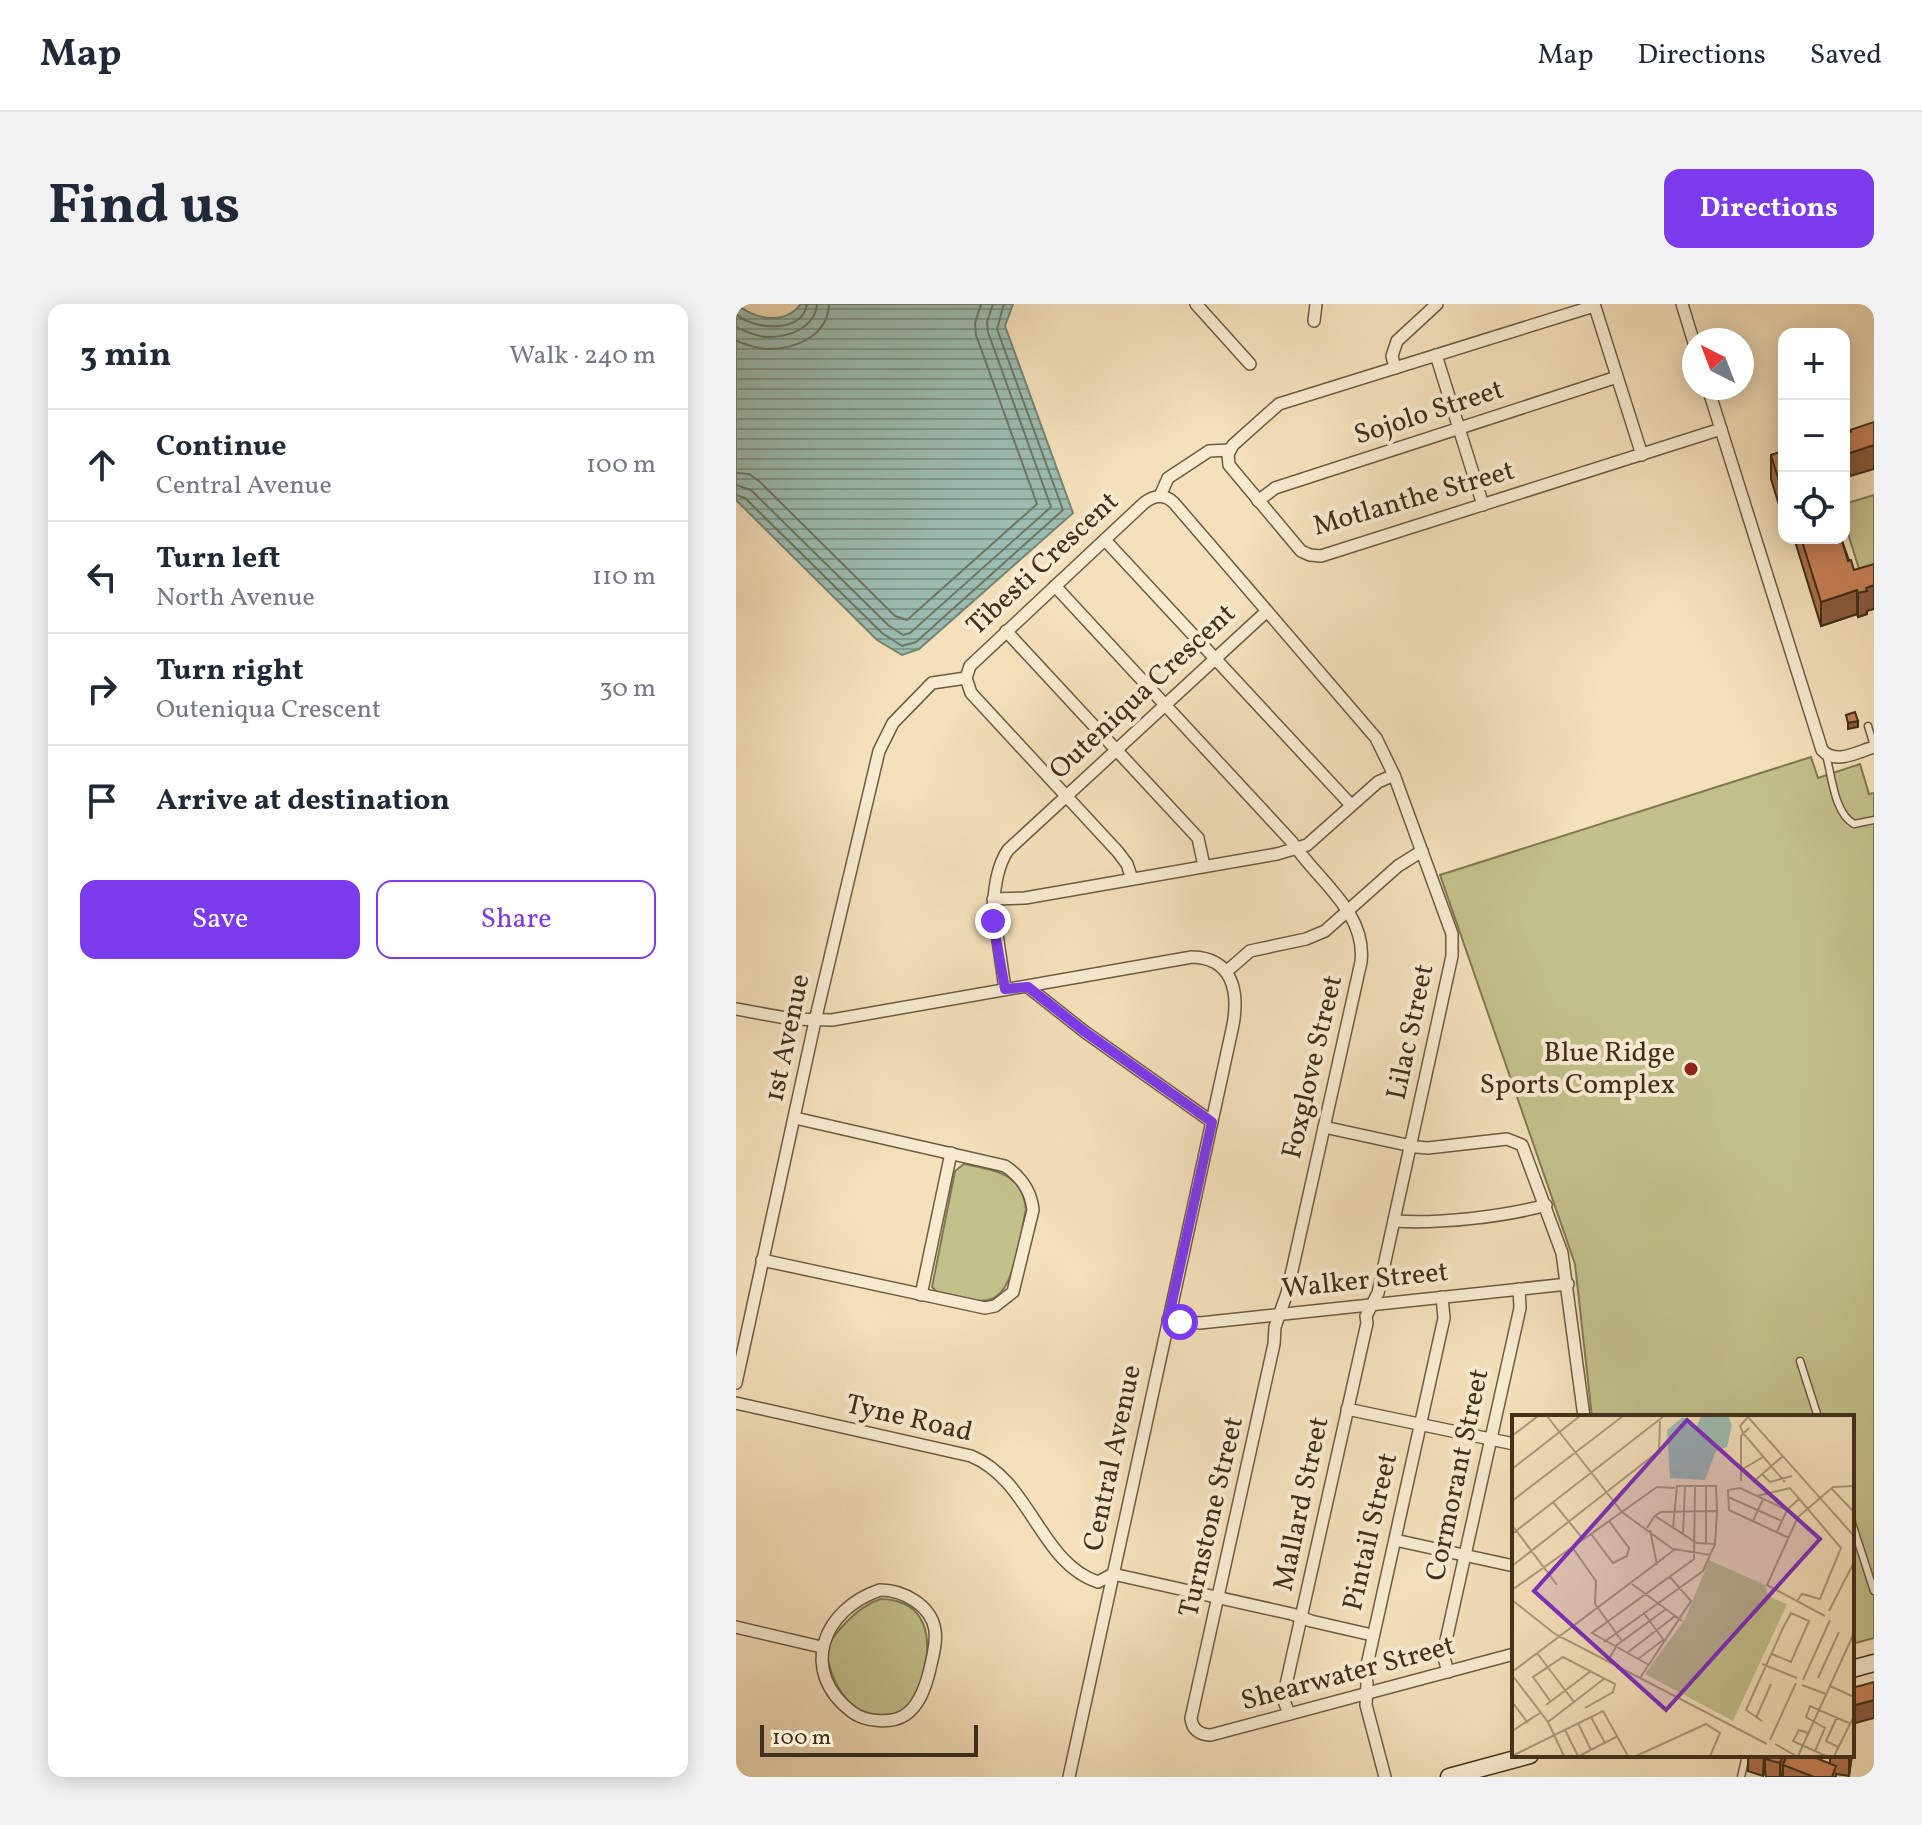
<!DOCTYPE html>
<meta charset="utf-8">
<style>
body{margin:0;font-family:Vollkorn,serif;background:#f2f2f3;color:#1f2937}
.controls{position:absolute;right:24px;top:24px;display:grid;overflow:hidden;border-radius:16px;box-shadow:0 4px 20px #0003}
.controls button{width:72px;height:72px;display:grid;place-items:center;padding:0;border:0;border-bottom:2px solid #e0e1e3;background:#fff;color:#1f2937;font:40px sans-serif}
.compass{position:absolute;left:946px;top:24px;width:72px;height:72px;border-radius:50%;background:#fff;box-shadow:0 4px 20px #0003;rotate:318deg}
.scale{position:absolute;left:24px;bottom:20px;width:218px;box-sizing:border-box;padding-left:8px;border:4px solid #402f1a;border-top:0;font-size:22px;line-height:28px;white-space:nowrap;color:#402f1a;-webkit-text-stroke:6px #f8ebd2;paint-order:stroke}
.stop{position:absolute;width:24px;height:24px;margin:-18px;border:6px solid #7c3aed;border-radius:50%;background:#fff}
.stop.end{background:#7c3aed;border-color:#fff;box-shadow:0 2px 8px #0008}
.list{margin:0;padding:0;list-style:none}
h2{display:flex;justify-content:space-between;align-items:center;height:104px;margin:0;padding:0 32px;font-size:34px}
h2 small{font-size:26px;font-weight:400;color:#747a83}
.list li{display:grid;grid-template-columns:52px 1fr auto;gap:24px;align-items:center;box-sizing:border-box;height:112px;padding:0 32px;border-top:2px solid #e0e1e3}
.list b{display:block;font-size:30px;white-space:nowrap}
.list p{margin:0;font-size:26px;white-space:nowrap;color:#747a83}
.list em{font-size:26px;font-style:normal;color:#747a83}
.actions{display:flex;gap:16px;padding:24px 32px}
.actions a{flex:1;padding:18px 0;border:2px solid #7c3aed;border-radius:16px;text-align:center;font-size:28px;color:#7c3aed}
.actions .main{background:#7c3aed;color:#fff}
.icon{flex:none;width:44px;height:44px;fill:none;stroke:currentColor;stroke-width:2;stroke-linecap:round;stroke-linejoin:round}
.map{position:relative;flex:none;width:1138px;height:1473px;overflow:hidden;border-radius:16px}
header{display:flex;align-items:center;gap:48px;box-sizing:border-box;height:112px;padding:0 40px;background:#fff;border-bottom:2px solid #e0e1e3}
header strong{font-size:38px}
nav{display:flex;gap:44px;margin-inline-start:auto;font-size:28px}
.intro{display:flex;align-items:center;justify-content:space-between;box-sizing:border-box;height:192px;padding:0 48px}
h1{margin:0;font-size:56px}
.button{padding:20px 36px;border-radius:16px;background:#7c3aed;color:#fff;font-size:28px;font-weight:700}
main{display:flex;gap:48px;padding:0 48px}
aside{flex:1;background:#fff;border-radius:16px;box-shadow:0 4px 20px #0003}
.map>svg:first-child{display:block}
</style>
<header>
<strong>Map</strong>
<nav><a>Map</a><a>Directions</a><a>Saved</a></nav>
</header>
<div class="intro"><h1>Find us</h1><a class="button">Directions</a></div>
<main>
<aside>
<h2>3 min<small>Walk · 240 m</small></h2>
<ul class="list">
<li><svg class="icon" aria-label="ahead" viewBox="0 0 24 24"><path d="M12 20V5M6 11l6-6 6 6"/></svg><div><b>Continue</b><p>Central Avenue</p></div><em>100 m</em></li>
<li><svg class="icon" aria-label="left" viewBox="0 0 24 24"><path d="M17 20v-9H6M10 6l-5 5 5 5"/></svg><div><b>Turn left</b><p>North Avenue</p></div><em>110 m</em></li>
<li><svg class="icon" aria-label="right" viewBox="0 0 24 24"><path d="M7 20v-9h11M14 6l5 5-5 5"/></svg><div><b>Turn right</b><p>Outeniqua Crescent</p></div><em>30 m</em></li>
<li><svg class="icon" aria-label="arrive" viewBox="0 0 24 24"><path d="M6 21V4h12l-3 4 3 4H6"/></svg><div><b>Arrive at destination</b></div></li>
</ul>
<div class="actions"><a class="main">Save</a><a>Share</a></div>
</aside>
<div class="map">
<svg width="1138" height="1473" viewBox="0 0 1138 1473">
<defs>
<pattern id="water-rules" width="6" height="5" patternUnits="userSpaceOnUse" patternTransform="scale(2)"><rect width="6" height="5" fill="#9cbdb1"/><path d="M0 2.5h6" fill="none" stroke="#819a8f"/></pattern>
</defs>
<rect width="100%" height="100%" fill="#f4e0ba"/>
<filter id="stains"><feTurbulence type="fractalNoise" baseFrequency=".0025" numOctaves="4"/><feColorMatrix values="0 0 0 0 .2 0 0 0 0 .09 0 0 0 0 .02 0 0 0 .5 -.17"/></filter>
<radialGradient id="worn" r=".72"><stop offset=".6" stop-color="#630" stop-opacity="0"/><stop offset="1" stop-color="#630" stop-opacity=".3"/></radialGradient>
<g fill="#c2c08b" stroke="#817852" stroke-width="2">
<path d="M1138 191V264L1124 268 1108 217V200Z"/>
<path d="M1075 453 1082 474 1124 460 1133 490 1138 489V1334L1116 1340V1113H856L839 960 704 571Z"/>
<path d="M228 860C260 867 286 868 290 906 284 929 279 992 252 996 235 999 217 991 201 988L196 983 219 867Z"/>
<path d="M145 1295C191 1296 197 1334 187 1371 184 1383 180 1396 170 1404 164 1409 155 1411 147 1411 110 1412 93 1374 90 1343 104 1323 122 1302 145 1295Z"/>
</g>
<path fill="url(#water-rules)" stroke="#778475" stroke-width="2" d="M0 0C19 15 48 22 65 0H277L269 22 337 209 183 345 166 351 141 336 0 196Z"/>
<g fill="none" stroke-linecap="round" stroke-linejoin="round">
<g stroke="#6e7666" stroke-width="2">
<path d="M0 10C17 26 67 30 71 0"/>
<path d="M0 23C9 27 21 33 32 33 53 33 79 24 81 0"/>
<path d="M0 37C10 40 21 45 32 45 60 45 92 32 93 0"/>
<path d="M0 169 13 170 23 177 159 312 171 316 301 200 240 31 239 19 245 0"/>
<path d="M0 181 15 186 152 321 167 331 174 329 315 203 252 28 251 18 257 0"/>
<path d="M0 191 9 194 146 329 166 342 180 338 327 206 261 25 268 0"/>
</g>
<g stroke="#6d5b42" stroke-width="9">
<g id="lane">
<path d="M1132 422 1138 442"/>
<path d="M1090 451C1096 472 1098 509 1118 520L1138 516"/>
<path d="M1064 1057 1082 1113"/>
<path d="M1116 1219 1138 1287"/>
<path d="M1005 1473 1010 1451"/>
</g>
</g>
<g stroke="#6d5b42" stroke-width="14">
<g id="street">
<path d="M460 0 514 60"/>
<path d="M858 0 906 151"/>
<path d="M946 0 958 39"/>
<path d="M858 2 543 100 497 141 492 150 493 161 565 247 574 251 585 252 985 125"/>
<path d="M578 17 580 0"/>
<path d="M700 51 747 201"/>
<path d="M659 64 656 52 661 37 701 0"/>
<path d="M972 84 1086 446C1100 461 1121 448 1138 443"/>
<path d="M424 192 432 174 473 147 494 146"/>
<path d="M522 197 539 184 881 73"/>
<path d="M369 236 615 501"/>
<path d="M319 282 556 538C581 576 631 608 625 658L551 989 539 1023 538 1040 455 1414C456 1425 463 1431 475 1431L778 1350"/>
<path d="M270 327 462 534 468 562"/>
<path d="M396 575 391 560 382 548 235 389 230 374 234 362 408 199C418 191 429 190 438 199L531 307"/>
<path d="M257 595 289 594 541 550 571 541 642 478 658 471 640 434 531 307 272 546C261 562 259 583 257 602L269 685"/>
<path d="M490 668 514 647 570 635 589 627 662 562 686 547"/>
<path d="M292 683 349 728 476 818"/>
<path d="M0 705 55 715 96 716 456 653C497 654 503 688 497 721L333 1473"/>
<path d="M588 823 680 843 692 844 771 835 786 841 826 949 848 1113"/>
<path d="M658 917C701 920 768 913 810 901"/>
<path d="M26 956 249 1004 259 1002 277 988 297 906C295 886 285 873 269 862L59 814"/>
<path d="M185 991 215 849"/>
<path d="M432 1016 464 1019 832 980"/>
<path d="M0 1079 79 717 143 447 157 419 196 379 230 374"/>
<path d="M0 1099 235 1152C295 1177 304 1259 362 1278L377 1270 556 1310 575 1317 636 1331"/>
<path d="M611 1105 778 1140"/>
<path d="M659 1236 778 1262"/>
<path d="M144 1286C167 1286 195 1301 199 1326 201 1340 196 1355 193 1369 189 1384 183 1402 169 1411 156 1420 129 1418 116 1408 62 1367 87 1305 144 1286Z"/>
<path d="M0 1323 85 1343"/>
<path d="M712 1368 707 1350 784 1004 783 985"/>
<path d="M553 1410 547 1394 631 1019 630 1012 642 989 716 652V630L658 471"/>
<path d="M649 1473 630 1401 631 1379 629 1370 708 1014 706 993"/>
</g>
</g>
<g stroke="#402f1a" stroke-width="19">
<g id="secondary">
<path d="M1116 1365 1138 1359"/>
<path d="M713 1473 794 1451"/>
</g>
</g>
<use href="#lane" stroke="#f8ebd2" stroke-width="6"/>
<use href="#street" stroke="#f8ebd2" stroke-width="11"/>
<use href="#secondary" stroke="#f8ebd2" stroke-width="16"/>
</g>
<g fill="#ab6f4b" stroke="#402f1a" stroke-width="2">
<path d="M1048 147V217L1035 175V151Z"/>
<path d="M1058 234H1105L1131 307V310L1122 313 1121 310 1085 322Z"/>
<path d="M1119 1419V1429L1113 1472 1100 1470V1473H1047V1467L1045 1473H1030L1029 1467 1027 1472 1012 1467V1451H1050V1455L1094 1459V1451Z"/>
</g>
<g fill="#8b5a3d" stroke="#402f1a" stroke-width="2">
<path d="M1138 141V165L1108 174V151Z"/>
<path d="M1138 281V305L1131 307V310L1122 313V289L1130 284Z"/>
<path d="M1121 286V310L1085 322V298Z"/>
<path d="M1122 417V423L1112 425V419Z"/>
<path d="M1138 1396V1414L1119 1419V1429L1113 1472V1454L1114 1451H1116V1402Z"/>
<path d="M1028 1451H1033L1029 1455V1467L1027 1472Z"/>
<path d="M1047 1451H1050V1460L1047 1461V1467L1045 1473H1044V1459Z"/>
</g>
<g fill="#c78157" stroke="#402f1a" stroke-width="2">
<path d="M1138 118V141L1108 151V131L1115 128 1114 126Z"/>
<path d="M1048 147V193L1035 151Z"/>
<path d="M1065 234H1105L1112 257 1115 256 1118 266 1138 260V281L1130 284 1131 287 1122 289 1121 286 1085 298Z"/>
<path d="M1119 408 1122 417 1112 419 1110 411Z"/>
<path d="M1138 1378V1396L1116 1402V1384Z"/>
<path d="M1116 1410 1119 1411 1116 1434Z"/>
<path d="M1030 1451H1047L1044 1459 1029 1455Z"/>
<path d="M1051 1451H1073L1100 1462 1096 1473H1078L1047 1461Z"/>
<path d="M1095 1451H1114L1113 1454Z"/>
</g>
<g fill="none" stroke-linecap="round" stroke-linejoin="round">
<path stroke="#7c3aed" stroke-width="10" d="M257 617 269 685 292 683 349 728 476 818 432 1016 444 1018"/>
</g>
<circle fill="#8f2418" stroke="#f8ebd2" stroke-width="3" cx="955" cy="765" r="8"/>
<g text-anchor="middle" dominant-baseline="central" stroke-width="8" stroke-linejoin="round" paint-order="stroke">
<g font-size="28" fill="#402f1a" stroke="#f8ebd2">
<text transform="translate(693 109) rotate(-18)">Sojolo Street</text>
<text transform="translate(678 195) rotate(-16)">Motlanthe Street</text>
<text transform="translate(307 260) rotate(-43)">Tibesti Crescent</text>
<text transform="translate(407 388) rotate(-43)">Outeniqua Crescent</text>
<text transform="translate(675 728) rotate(-78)">Lilac Street</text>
<text transform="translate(52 734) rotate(-78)">1st Avenue</text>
<text transform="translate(577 763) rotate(-77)">Foxglove Street</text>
<text transform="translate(629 977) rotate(-6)">Walker Street</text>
<text transform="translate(173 1115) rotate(13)">Tyne Road</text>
<text transform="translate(377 1154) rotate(-78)">Central Avenue</text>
<text transform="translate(722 1171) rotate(-78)">Cormorant Street</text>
<text transform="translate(566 1200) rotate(-78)">Mallard Street</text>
<text transform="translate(476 1213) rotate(-77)">Turnstone Street</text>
<text transform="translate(635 1228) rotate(-77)">Pintail Street</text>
<text transform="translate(612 1370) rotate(-15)">Shearwater Street</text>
</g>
<g font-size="28" fill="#402f1a" stroke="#f8ebd2" text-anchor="end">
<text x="939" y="749">Blue Ridge<tspan x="939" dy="32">Sports Complex</tspan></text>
</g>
</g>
<g transform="translate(776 1111)">
<rect width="342" height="342" fill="#f4e0ba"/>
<path d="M197 145 253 170 256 181 275 189 221 306 133 259 173 204Z" fill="#c2c08b"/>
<path d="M189 1H216L220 10 215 32 204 36 193 65 158 63 155 15 171 2 185 11Z" fill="#9cbdb1"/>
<path fill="none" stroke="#ac997a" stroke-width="2" d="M235 1 342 121M236 2 228 11 231 18 273 67M0 21 26 1M0 54 68 1M229 55 251 42M250 59 258 67 280 61M229 66V21L237 13M241 67 271 41M194 71V128M319 73 342 97M245 81 278 73 329 133 308 184 290 179 285 186M216 82 270 106M0 86 111 1M41 87 71 124M275 95 228 73 216 75 217 95 277 123M241 106 251 84M0 110 45 170M135 113 142 102 143 101 147 98 150 97 205 96 203 129 185 128 143 101M161 113 165 71H204L205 96M138 115 145 150M265 117 275 95 288 83M0 119 152 1M79 119 101 148 115 141 117 133 97 106M171 119 173 71M60 132 84 166 83 189 110 226M162 134 198 140M0 151 147 36 148 6M120 169 170 206M0 175 145 72 163 73M0 185 43 219 255 329M317 196 342 147M131 197 153 227M313 201 255 170 286 102 321 72 342 71M92 227 191 156 203 129M25 238 62 287M115 238 163 201M126 244 151 225M96 246 105 230 154 194M250 249 285 263M137 250 80 218 182 144 183 71M0 257 162 135 110 97 35 1M0 260 36 307 52 341M128 263 179 186 158 162M306 263 327 217M291 265 318 205M290 270 314 279M318 271 342 282M0 287 16 308M39 287 21 262 51 242 103 269 101 277 73 293M34 290 79 256M79 302 93 328M325 302 314 326 326 332M244 303 259 269M250 306 234 295 271 213 279 198 297 206 279 247 260 239M36 307 93 263M66 308 79 335M53 315 66 341M0 316 28 298M296 318 287 315 281 326 314 341M258 325 284 268M263 329 284 341M303 336 313 313 294 302 298 291 337 308M0 341 91 296 116 341M67 341 106 321M124 341 194 309 208 318 198 341M286 341 342 218M322 341 342 301"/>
<path fill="#7b2cbf" fill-opacity="0.15" stroke="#7b2cbf" stroke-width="4" d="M175 5 308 124 154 295 22 176Z"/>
<rect width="342" height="342" fill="none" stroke="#402f1a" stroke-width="4"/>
</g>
<rect width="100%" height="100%" filter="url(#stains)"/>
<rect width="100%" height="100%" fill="url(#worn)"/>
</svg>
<div class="controls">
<button>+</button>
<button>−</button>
<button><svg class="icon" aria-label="locate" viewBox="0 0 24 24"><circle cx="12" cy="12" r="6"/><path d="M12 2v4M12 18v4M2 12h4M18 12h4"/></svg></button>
</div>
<svg class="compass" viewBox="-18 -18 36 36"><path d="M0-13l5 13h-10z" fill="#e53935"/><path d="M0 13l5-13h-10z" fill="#747a83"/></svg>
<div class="scale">100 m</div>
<div class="stop" style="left:444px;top:1018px"></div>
<div class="stop end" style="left:257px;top:617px"></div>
</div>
</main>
